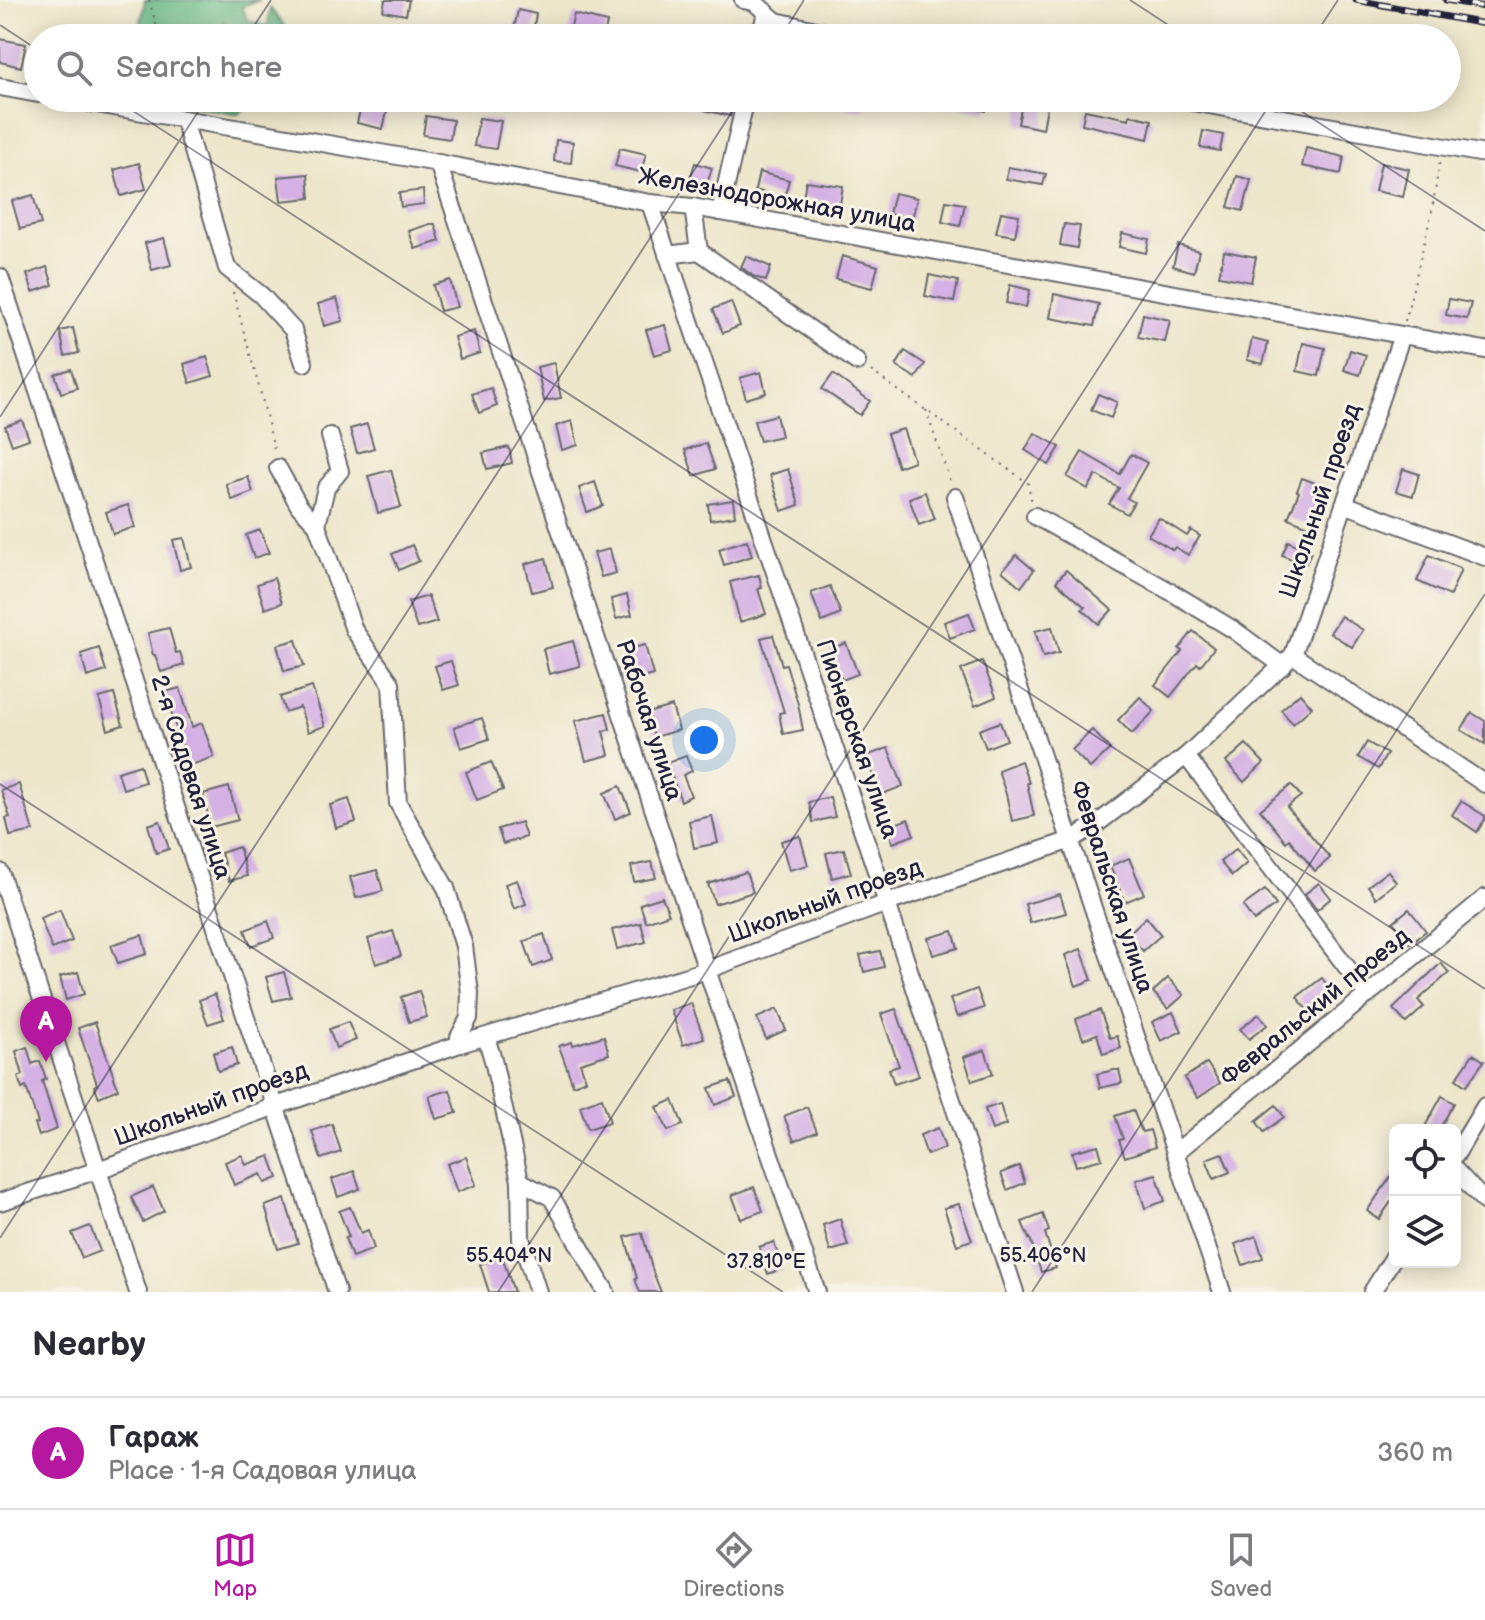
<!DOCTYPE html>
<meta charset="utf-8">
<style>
body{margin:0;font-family:"Balsamiq Sans",sans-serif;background:#f2f2f3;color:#2b2b33}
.controls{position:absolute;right:24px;bottom:24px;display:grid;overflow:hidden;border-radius:12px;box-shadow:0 4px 20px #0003}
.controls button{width:72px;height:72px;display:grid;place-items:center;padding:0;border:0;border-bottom:2px solid #e1e1e2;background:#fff;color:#2b2b33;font:40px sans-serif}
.you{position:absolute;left:704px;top:740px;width:28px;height:28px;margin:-20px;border:6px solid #fff;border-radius:50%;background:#1a73e8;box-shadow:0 0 0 12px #1a73e833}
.badge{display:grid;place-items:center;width:52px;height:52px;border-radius:50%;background:#b5179e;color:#fff;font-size:26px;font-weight:700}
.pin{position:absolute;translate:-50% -66px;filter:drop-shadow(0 2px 4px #0008)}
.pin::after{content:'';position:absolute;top:42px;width:28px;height:24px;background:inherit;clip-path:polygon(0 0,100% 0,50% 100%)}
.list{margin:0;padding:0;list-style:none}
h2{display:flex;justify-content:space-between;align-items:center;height:104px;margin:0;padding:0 32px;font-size:34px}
h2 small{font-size:26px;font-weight:400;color:#7c7c81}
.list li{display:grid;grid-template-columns:52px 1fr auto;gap:24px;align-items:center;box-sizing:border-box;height:112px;padding:0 32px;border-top:2px solid #e1e1e2}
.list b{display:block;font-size:30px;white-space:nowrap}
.list p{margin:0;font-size:26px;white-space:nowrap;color:#7c7c81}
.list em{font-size:26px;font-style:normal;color:#7c7c81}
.icon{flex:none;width:44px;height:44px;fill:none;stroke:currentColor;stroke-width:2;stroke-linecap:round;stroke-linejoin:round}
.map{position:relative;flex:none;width:1485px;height:1292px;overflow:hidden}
.search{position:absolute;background:#fff;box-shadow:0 4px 20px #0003;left:24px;right:24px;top:24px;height:88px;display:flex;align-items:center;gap:20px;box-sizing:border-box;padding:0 28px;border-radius:44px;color:#7c7c81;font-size:30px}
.sheet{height:216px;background:#fff}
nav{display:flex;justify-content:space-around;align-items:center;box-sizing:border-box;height:112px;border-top:2px solid #e1e1e2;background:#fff;font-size:22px;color:#7c7c81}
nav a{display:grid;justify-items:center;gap:4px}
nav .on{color:#b5179e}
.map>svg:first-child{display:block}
</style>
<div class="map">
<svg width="1485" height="1292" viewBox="0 0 1485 1292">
<rect width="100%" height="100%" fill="#f7f3e8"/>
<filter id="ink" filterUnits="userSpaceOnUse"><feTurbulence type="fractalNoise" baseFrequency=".0125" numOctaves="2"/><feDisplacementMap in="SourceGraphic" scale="16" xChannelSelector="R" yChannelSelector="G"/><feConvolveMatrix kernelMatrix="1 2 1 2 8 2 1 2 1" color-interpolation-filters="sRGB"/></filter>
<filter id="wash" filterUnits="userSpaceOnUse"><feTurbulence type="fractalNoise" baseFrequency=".006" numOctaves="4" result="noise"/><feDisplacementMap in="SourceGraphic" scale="32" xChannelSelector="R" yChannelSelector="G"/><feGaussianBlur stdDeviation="1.8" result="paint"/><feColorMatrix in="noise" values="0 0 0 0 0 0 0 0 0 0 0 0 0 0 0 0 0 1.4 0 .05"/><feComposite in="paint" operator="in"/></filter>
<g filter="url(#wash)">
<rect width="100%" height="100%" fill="#ede6ca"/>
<g fill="#66b884" stroke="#446d60" stroke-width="2">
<path d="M145 0H260L242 6 248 21 268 26 270 8 284 25 273 38H237L233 28 224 21 217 31 219 38H138Z"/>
<path d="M161 98H257L239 114 162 100Z"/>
</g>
<g id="blocks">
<g fill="#d4b0e4">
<path d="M385 0H409L406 15 383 11Z"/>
<path d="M518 10 536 14 533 33 514 29Z"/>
<path d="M574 14 607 22 604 38H568Z"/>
<path d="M0 39 26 44 21 67 0 62Z"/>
<path d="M703 98H719L733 101 730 116 700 109Z"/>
<path d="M828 98H865L863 110 827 104Z"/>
<path d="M946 98H988L986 111 946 103Z"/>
<path d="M1023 98 1048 101 1043 129 1018 124Z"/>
<path d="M361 106 387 112 383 129 357 123Z"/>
<path d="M1085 110 1129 119 1130 115 1152 120 1148 139 1082 124Z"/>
<path d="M426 116 453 120 450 139 423 135Z"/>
<path d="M479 118 501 121 496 149 474 146Z"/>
<path d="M1203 131 1223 135 1220 151 1200 147Z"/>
<path d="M556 140 573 142 571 163 554 161Z"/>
<path d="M620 148 646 154 641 172 615 166Z"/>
<path d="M1306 148 1344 157 1341 174 1302 166Z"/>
<path d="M139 163 146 189 121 196 114 170Z"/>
<path d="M695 163 712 168 706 187 689 182Z"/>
<path d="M1381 163 1409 169 1403 197 1375 191Z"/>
<path d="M1008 167 1046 174 1043 185 1006 179Z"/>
<path d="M759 172 789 180 784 198 755 190Z"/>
<path d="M308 174 310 198 281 201 278 177Z"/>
<path d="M1237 176 1251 180 1243 211 1228 207Z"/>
<path d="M806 181 843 186 840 204 803 198Z"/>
<path d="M423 190 424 204 401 207 399 193Z"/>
<path d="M894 193 917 198 912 219 889 214Z"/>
<path d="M33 195 41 224 20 229 12 201Z"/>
<path d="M946 201 965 204 960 226 942 222Z"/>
<path d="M1001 212 1019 215 1015 236 996 233Z"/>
<path d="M430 224H435L440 241 415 249 409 231Z"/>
<path d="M1064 224 1080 226 1077 248 1060 245Z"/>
<path d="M1122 233 1149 239 1146 253 1119 247Z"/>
<path d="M164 238 171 265 152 270 145 243Z"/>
<path d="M1178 245 1199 251 1194 272 1173 266Z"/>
<path d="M1224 251 1256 257 1251 282 1219 276Z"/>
<path d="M746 256 771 267 766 281 753 276 741 267Z"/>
<path d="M842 256 878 266 872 288 836 279Z"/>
<path d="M47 267 53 285 33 292 27 274Z"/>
<path d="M929 275 958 281 954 302 925 296Z"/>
<path d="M450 280 457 307 440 311 433 285Z"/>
<path d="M1010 285 1030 290 1026 307 1006 303Z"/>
<path d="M1054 294 1099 304 1094 326 1050 318Z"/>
<path d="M337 298 343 321 324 326 318 304Z"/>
<path d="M1449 299 1471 303 1467 319 1446 315Z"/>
<path d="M731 302 740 326 723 333 713 309Z"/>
<path d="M1143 314 1170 320 1165 342 1138 337Z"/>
<path d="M665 325 672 350 654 355 646 330Z"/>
<path d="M73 328 79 353 65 356 60 331Z"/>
<path d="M474 331 480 353 460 359 454 337Z"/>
<path d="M1252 339 1268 343 1263 364 1247 360Z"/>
<path d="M1303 343 1325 348 1319 376 1297 371Z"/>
<path d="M1350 350 1366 355 1360 375 1344 370Z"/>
<path d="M905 351 925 364 916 378 896 366Z"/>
<path d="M207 357 213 376 190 383 184 364Z"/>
<path d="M554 363 561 398 544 401 537 367Z"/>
<path d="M71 369 77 388 61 393 55 374Z"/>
<path d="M761 372 766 393 746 399 740 378Z"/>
<path d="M833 374 870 401 860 415 822 389Z"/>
<path d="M491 388 497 406 479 413 472 394Z"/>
<path d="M1098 394 1117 402 1111 418 1091 410Z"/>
<path d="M776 415 781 436 760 441 754 421Z"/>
<path d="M22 420 29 439 12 445 5 426Z"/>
<path d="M572 421 578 445 562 450 556 426Z"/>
<path d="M367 424 374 448 357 453 350 429Z"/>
<path d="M903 429 914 461 898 467 887 434Z"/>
<path d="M1035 433 1060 447 1049 465 1025 450Z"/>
<path d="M706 443 715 469 694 476 685 450Z"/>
<path d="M509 447 512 463 487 469 483 453Z"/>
<path d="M1082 452 1120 474 1131 454 1147 463 1127 498 1134 502 1127 514 1109 504 1119 488 1096 475 1088 489 1067 477Z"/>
<path d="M788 469 799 505 782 511 770 475Z"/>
<path d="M1403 469 1419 474 1413 496 1396 491Z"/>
<path d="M391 470 401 507 378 513 368 476Z"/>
<path d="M248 477 253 492 232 500 226 484Z"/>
<path d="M1302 478 1326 487 1319 507 1322 508 1314 528 1288 518 1299 492 1297 491Z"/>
<path d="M595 482 603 506 587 512 579 488Z"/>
<path d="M925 492 935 519 919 525 909 498Z"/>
<path d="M733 500 735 516 710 520 708 504Z"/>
<path d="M128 505 135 527 113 534 106 512Z"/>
<path d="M1159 518 1187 536 1191 530 1200 536 1188 555 1175 547 1173 550 1148 535Z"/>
<path d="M260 530 269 553 254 558 246 535Z"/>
<path d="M184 538 191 567 180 570 173 540Z"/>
<path d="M747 540 752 556 724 565 719 549Z"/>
<path d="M1288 541 1311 552 1305 565 1282 555Z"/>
<path d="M412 545 419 561 399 570 392 554Z"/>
<path d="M610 549 616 573 601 577 594 553Z"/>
<path d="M1016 555 1034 570 1021 587 1002 571Z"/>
<path d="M1429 555 1461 569 1450 596 1417 581Z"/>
<path d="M546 558 553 587 532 592 525 564Z"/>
<path d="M1066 570 1112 610 1099 624 1082 609 1085 607 1056 582Z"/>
<path d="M759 575 762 588 758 589 766 614 740 622 730 582Z"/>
<path d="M274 578 282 603 265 609 257 584Z"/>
<path d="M830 586 841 614 822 622 811 593Z"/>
<path d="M627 595 632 615 616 619 611 599Z"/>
<path d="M428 596 437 622 417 628 408 602Z"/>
<path d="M969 613 975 629 950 638 944 622Z"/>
<path d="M1341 616 1363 630 1352 647 1330 633Z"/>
<path d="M1052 627 1059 653 1043 657 1035 631Z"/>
<path d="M169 628 176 653 180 652 184 665 161 672 155 655H153L148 633Z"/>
<path d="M1193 631 1214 648 1200 666 1197 663 1170 697 1155 685 1182 651 1179 649Z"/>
<path d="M773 635 782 665 786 664 798 704 803 730 783 734 779 713 784 712 761 638Z"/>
<path d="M296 640 304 666 284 671 277 645Z"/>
<path d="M573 641 580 666 549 674 543 649Z"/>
<path d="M846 643 858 674 842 680 830 649Z"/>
<path d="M645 645 653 675 633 680 625 650Z"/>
<path d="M99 648 106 671 87 677 81 654Z"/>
<path d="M451 661 459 685 443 690 435 666Z"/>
<path d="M982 661 996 697 975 706 961 670Z"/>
<path d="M312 687 325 726 308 732 300 707 285 712 280 697Z"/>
<path d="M180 688 192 727 202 723 214 757 188 766 165 692Z"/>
<path d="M1300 693 1312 707 1293 724 1281 710Z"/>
<path d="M114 694 123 725 108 730 99 698Z"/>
<path d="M1140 697 1154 711 1132 734 1118 720Z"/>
<path d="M672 706 679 730 654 737 648 713Z"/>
<path d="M606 713 610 729 603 731 609 755 586 761 575 721Z"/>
<path d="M1472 713 1485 721V744L1461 730Z"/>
<path d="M482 718 489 739 461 748 454 727Z"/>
<path d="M1000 722 1007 740 986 748 979 730Z"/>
<path d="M1092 730 1110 749 1090 768 1072 750Z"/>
<path d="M1367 742 1387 754 1378 769 1358 757Z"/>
<path d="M1246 744 1264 763 1244 782 1226 762Z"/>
<path d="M888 748 903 786 880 795 866 756Z"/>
<path d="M686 756 692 771 683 775 691 796 681 801 667 763Z"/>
<path d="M1021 761 1029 783H1027L1034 816 1012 821 1006 794 998 770Z"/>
<path d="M491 762 503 790 477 800 466 772Z"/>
<path d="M140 765 145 782 123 789 118 772Z"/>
<path d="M19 784 33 831 10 836 6 818 10 817 1 790Z"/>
<path d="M1291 785 1301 796 1287 807 1330 858 1315 871 1289 839 1286 842 1260 810Z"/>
<path d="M620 786 631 812 615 819 604 793Z"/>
<path d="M229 787 238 820 211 827 203 794Z"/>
<path d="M830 797 835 817 813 822 809 802Z"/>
<path d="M349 799 356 822 336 828 330 805Z"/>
<path d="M1461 801 1485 816V819L1477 832 1452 815Z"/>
<path d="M712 816 718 843 694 848 689 821Z"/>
<path d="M908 819 914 835 893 843 887 827Z"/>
<path d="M160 821 169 849 156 853 148 825Z"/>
<path d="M521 822 526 837 503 844 498 829Z"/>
<path d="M800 836 808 865 789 870 781 841Z"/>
<path d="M239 847 247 876 229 881 221 853Z"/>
<path d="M844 849 851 873 832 878 826 853Z"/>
<path d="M1236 849 1247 863 1232 876 1220 862Z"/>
<path d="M1129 858 1144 894 1125 902 1110 866Z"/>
<path d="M652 862 656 878 634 882 631 866Z"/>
<path d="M377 870 383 891 356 898 350 877Z"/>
<path d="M1388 871 1396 882 1376 898 1368 886Z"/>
<path d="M746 872 753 892 715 904 708 884Z"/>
<path d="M517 880 526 904 514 909 505 884Z"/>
<path d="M1319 883 1331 898 1317 910 1305 894Z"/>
<path d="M1265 890 1276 905 1254 921 1243 906Z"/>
<path d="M1060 894 1066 913 1030 923 1025 904Z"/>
<path d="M662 897 669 914 646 922 640 904Z"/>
<path d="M1409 909 1426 931 1410 943 1393 922Z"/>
<path d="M60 910 72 941 52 949 40 918Z"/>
<path d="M1146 917 1161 935 1143 951 1128 934Z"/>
<path d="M268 921 274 938 251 946 245 930Z"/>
<path d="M641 923 646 942 617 949 612 930Z"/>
<path d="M393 931 401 956 376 964 368 939Z"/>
<path d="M953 931 958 948 933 955 928 938Z"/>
<path d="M544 934 552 960 533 967 524 941Z"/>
<path d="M142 935 147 954 118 963 111 945Z"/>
<path d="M1081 949 1092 980 1076 986 1065 955Z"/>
<path d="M880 951 884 967 864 972 860 955Z"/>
<path d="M1441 963 1449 973 1418 1000 1424 1007 1406 1023 1393 1009Z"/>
<path d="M78 972 84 994 66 1000 60 977Z"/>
<path d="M284 972 291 997 273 1001 266 977Z"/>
<path d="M1168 978 1184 995 1168 1009 1153 992Z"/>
<path d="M1322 978 1337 998 1313 1017 1297 997Z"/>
<path d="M977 989 984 1008 957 1017 950 999Z"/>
<path d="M419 991 427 1017 409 1022 401 997Z"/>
<path d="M215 994 224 1019 208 1024 199 1000Z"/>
<path d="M691 1003 704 1038 683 1045 671 1010Z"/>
<path d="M777 1009 786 1030 766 1039 757 1018Z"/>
<path d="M896 1009 919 1076 894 1084 889 1069 899 1066 881 1014Z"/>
<path d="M1100 1010 1110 1038 1117 1036 1121 1048 1103 1054 1097 1034 1083 1039 1076 1019Z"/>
<path d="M1173 1012 1182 1031 1161 1041 1152 1022Z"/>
<path d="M1259 1014 1267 1025 1249 1039 1240 1029Z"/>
<path d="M95 1022 118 1089 99 1097 94 1086 97 1084 78 1028Z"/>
<path d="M348 1022 356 1040 336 1048 329 1029Z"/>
<path d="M604 1036 609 1054 580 1063 586 1080 573 1085 559 1046 572 1042 573 1045Z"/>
<path d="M27 1047 32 1064 40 1061 46 1079 42 1081 57 1129 39 1136 35 1124 38 1123 26 1087 22 1089 18 1077 23 1075 16 1051Z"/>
<path d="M232 1047 237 1065 218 1071 213 1053Z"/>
<path d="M985 1050 993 1074 972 1081 964 1057Z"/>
<path d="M1473 1054 1484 1061 1466 1086 1456 1079Z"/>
<path d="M1207 1063 1220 1083 1198 1098 1184 1078Z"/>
<path d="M1114 1070H1119L1122 1083 1100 1088 1097 1074Z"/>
<path d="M730 1081 736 1097 715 1105 709 1088Z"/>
<path d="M450 1090 457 1113 436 1119 429 1096Z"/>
<path d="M1442 1096 1454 1103 1439 1130H1423Z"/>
<path d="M602 1098 610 1122 588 1129 580 1106Z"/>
<path d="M673 1100 683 1125 668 1131 657 1107Z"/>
<path d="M1000 1104 1006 1125 992 1130 985 1109Z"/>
<path d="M1276 1105 1284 1117 1264 1132 1256 1121Z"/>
<path d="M807 1107 817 1132 794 1141 784 1116Z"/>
<path d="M1133 1110 1142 1132 1150 1130 1155 1147 1125 1157 1119 1140 1123 1139 1115 1116Z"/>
<path d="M332 1124 341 1152 321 1159 312 1131Z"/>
<path d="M938 1128 945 1148 927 1155 920 1135Z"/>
<path d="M1098 1145 1102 1159 1076 1166 1072 1152Z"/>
<path d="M1222 1153 1230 1172 1214 1179 1206 1159Z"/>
<path d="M242 1155 246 1165 270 1156 278 1178 265 1183 261 1174 234 1185 225 1162Z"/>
<path d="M466 1157 476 1185 457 1192 447 1164Z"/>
<path d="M1019 1166 1025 1183 1007 1190 1001 1173Z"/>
<path d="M354 1171 360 1189 338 1197 332 1179Z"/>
<path d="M1395 1171V1196L1379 1219 1367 1211Z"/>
<path d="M1156 1174 1165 1201 1145 1208 1136 1180Z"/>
<path d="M153 1187 164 1211 143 1222 131 1197Z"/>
<path d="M754 1187 763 1211 741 1219 732 1195Z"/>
<path d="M285 1199 298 1243 278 1249 265 1206Z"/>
<path d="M959 1204 972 1240 957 1245 944 1208Z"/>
<path d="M350 1207 361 1233 368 1230 374 1249 352 1257 345 1238 349 1237 339 1211Z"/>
<path d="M1043 1214 1049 1231 1045 1233 1056 1268 1041 1272 1030 1238 1029 1239 1022 1222Z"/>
<path d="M840 1219 848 1246 830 1251 823 1225Z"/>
<path d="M90 1226 100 1251 82 1258 72 1233Z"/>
<path d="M642 1233 653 1272 661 1292H640L635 1279 637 1278 625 1237Z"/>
<path d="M1256 1236 1263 1258 1243 1265 1235 1244Z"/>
<path d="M774 1242 782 1269 768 1274 759 1247Z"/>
<path d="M502 1256 514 1292H489L480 1264Z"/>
</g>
</g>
</g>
<g filter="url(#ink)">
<use href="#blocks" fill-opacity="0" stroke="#69676d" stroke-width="2"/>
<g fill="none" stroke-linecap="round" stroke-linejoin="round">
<g stroke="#69676d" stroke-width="20">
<g id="minor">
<path d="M743 0 754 2 776 21 851 38"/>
<path d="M760 38 766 12"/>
<path d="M0 87 38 94"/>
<path d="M62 98 438 163 650 203 693 207 1485 350"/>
<path d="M1170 98 1485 154"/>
<path d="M184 120 227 268 261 295 293 330 304 363"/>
<path d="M438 163 707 970 817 1292"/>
<path d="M650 203 887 903 1015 1292"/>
<path d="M693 207 699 251 857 362"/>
<path d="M720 212 746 98"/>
<path d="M667 255 699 251"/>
<path d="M0 277 337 1292"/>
<path d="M278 468 299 506 317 525 354 630 391 683 398 803 446 888 464 946 470 993 469 1018 459 1037 460 1044"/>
<path d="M955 497 1222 1292"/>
<path d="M1344 504 1485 557"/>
<path d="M1035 516 1173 593 1234 630 1283 666"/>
<path d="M317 525 326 488 340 471 330 436"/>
<path d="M1293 655 1485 784"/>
<path d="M1186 756 1368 995"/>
<path d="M0 872 138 1292"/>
<path d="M486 1037 493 1060 520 1181 521 1239 538 1292"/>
<path d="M1175 1153 1485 898"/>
<path d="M1455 1156 1485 1106"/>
<path d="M1455 1170 1485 1202"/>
<path d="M520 1181 552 1198 606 1292"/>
<path d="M0 1202 98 1170 276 1106 460 1044 707 970 887 903 1071 840 1094 826 1186 756 1293 655 1402 335"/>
<path d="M1372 1292 1395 1255"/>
</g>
</g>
<g stroke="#69676d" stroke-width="2" stroke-dasharray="2 6" stroke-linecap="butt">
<path d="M149 0 160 38"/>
<path d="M233 292 262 398 275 453"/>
<path d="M1405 321 1432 211 1440 159"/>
<path d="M871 371 1028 483 1032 503"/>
<path d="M926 410 951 484"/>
</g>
<use href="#minor" stroke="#fff" stroke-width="16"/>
<g stroke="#22223b" stroke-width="7">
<g id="rail">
<path d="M1356 0 1485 24"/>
<path d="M1446 0 1485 7"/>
</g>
</g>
<use href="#rail" stroke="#f7f3e8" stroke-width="4" stroke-dasharray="12" stroke-linecap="butt"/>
</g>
</g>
<path fill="none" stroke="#22223b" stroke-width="2" stroke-opacity="0.45" d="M1130 0 1188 38M0 25 38 50M246 38 271 0M780 38 804 0M1313 38 1338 0M113 98 1485 989M1281 98 1485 231M0 417 207 98M0 784 783 1292M0 1238 741 98M498 1292 1274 98M1032 1292 1485 594"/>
<g text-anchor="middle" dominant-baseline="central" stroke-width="6" stroke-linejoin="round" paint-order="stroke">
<g font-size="24" fill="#22223b" stroke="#f7f3e8">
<text transform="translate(777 200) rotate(10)">Железнодорожная улица</text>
<text transform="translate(1320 501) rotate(-71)">Школьный проезд</text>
<text transform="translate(649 720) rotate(72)">Рабочая улица</text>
<text transform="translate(857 739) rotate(71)">Пионерская улица</text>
<text transform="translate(191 777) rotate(72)">2-я Садовая улица</text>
<text transform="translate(1112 887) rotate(72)">Февральская улица</text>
<text transform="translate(825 901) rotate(-20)">Школьный проезд</text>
<text transform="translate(1315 1007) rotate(-39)">Февральский проезд</text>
<text transform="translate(211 1104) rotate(-20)">Школьный проезд</text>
</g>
</g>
<g font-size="20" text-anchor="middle" fill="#22223b" stroke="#f7f3e8" stroke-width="6" stroke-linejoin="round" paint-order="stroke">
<text x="509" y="1262">55.404°N</text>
<text x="1043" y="1262">55.406°N</text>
<text x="766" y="1268">37.810°E</text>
</g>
</svg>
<div class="controls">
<button><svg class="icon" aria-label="locate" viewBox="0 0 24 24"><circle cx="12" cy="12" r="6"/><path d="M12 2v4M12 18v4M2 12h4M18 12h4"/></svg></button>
<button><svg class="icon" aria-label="layers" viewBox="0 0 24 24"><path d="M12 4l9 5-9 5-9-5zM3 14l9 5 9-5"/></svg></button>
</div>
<div class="you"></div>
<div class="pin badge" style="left:46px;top:1062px">A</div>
<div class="search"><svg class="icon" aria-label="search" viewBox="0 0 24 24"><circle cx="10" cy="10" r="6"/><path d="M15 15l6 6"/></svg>Search here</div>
</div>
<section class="sheet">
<h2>Nearby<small></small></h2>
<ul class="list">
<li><span class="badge">A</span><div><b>Гараж</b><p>Place · 1-я Садовая улица</p></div><em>360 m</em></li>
</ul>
</section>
<nav>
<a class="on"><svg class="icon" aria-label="map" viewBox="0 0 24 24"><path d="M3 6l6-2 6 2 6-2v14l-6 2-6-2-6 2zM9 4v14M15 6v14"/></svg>Map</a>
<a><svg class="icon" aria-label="directions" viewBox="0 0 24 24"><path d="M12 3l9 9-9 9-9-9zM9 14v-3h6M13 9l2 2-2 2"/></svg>Directions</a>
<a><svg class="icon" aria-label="saved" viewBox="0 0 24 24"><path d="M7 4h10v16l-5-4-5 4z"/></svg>Saved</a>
</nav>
